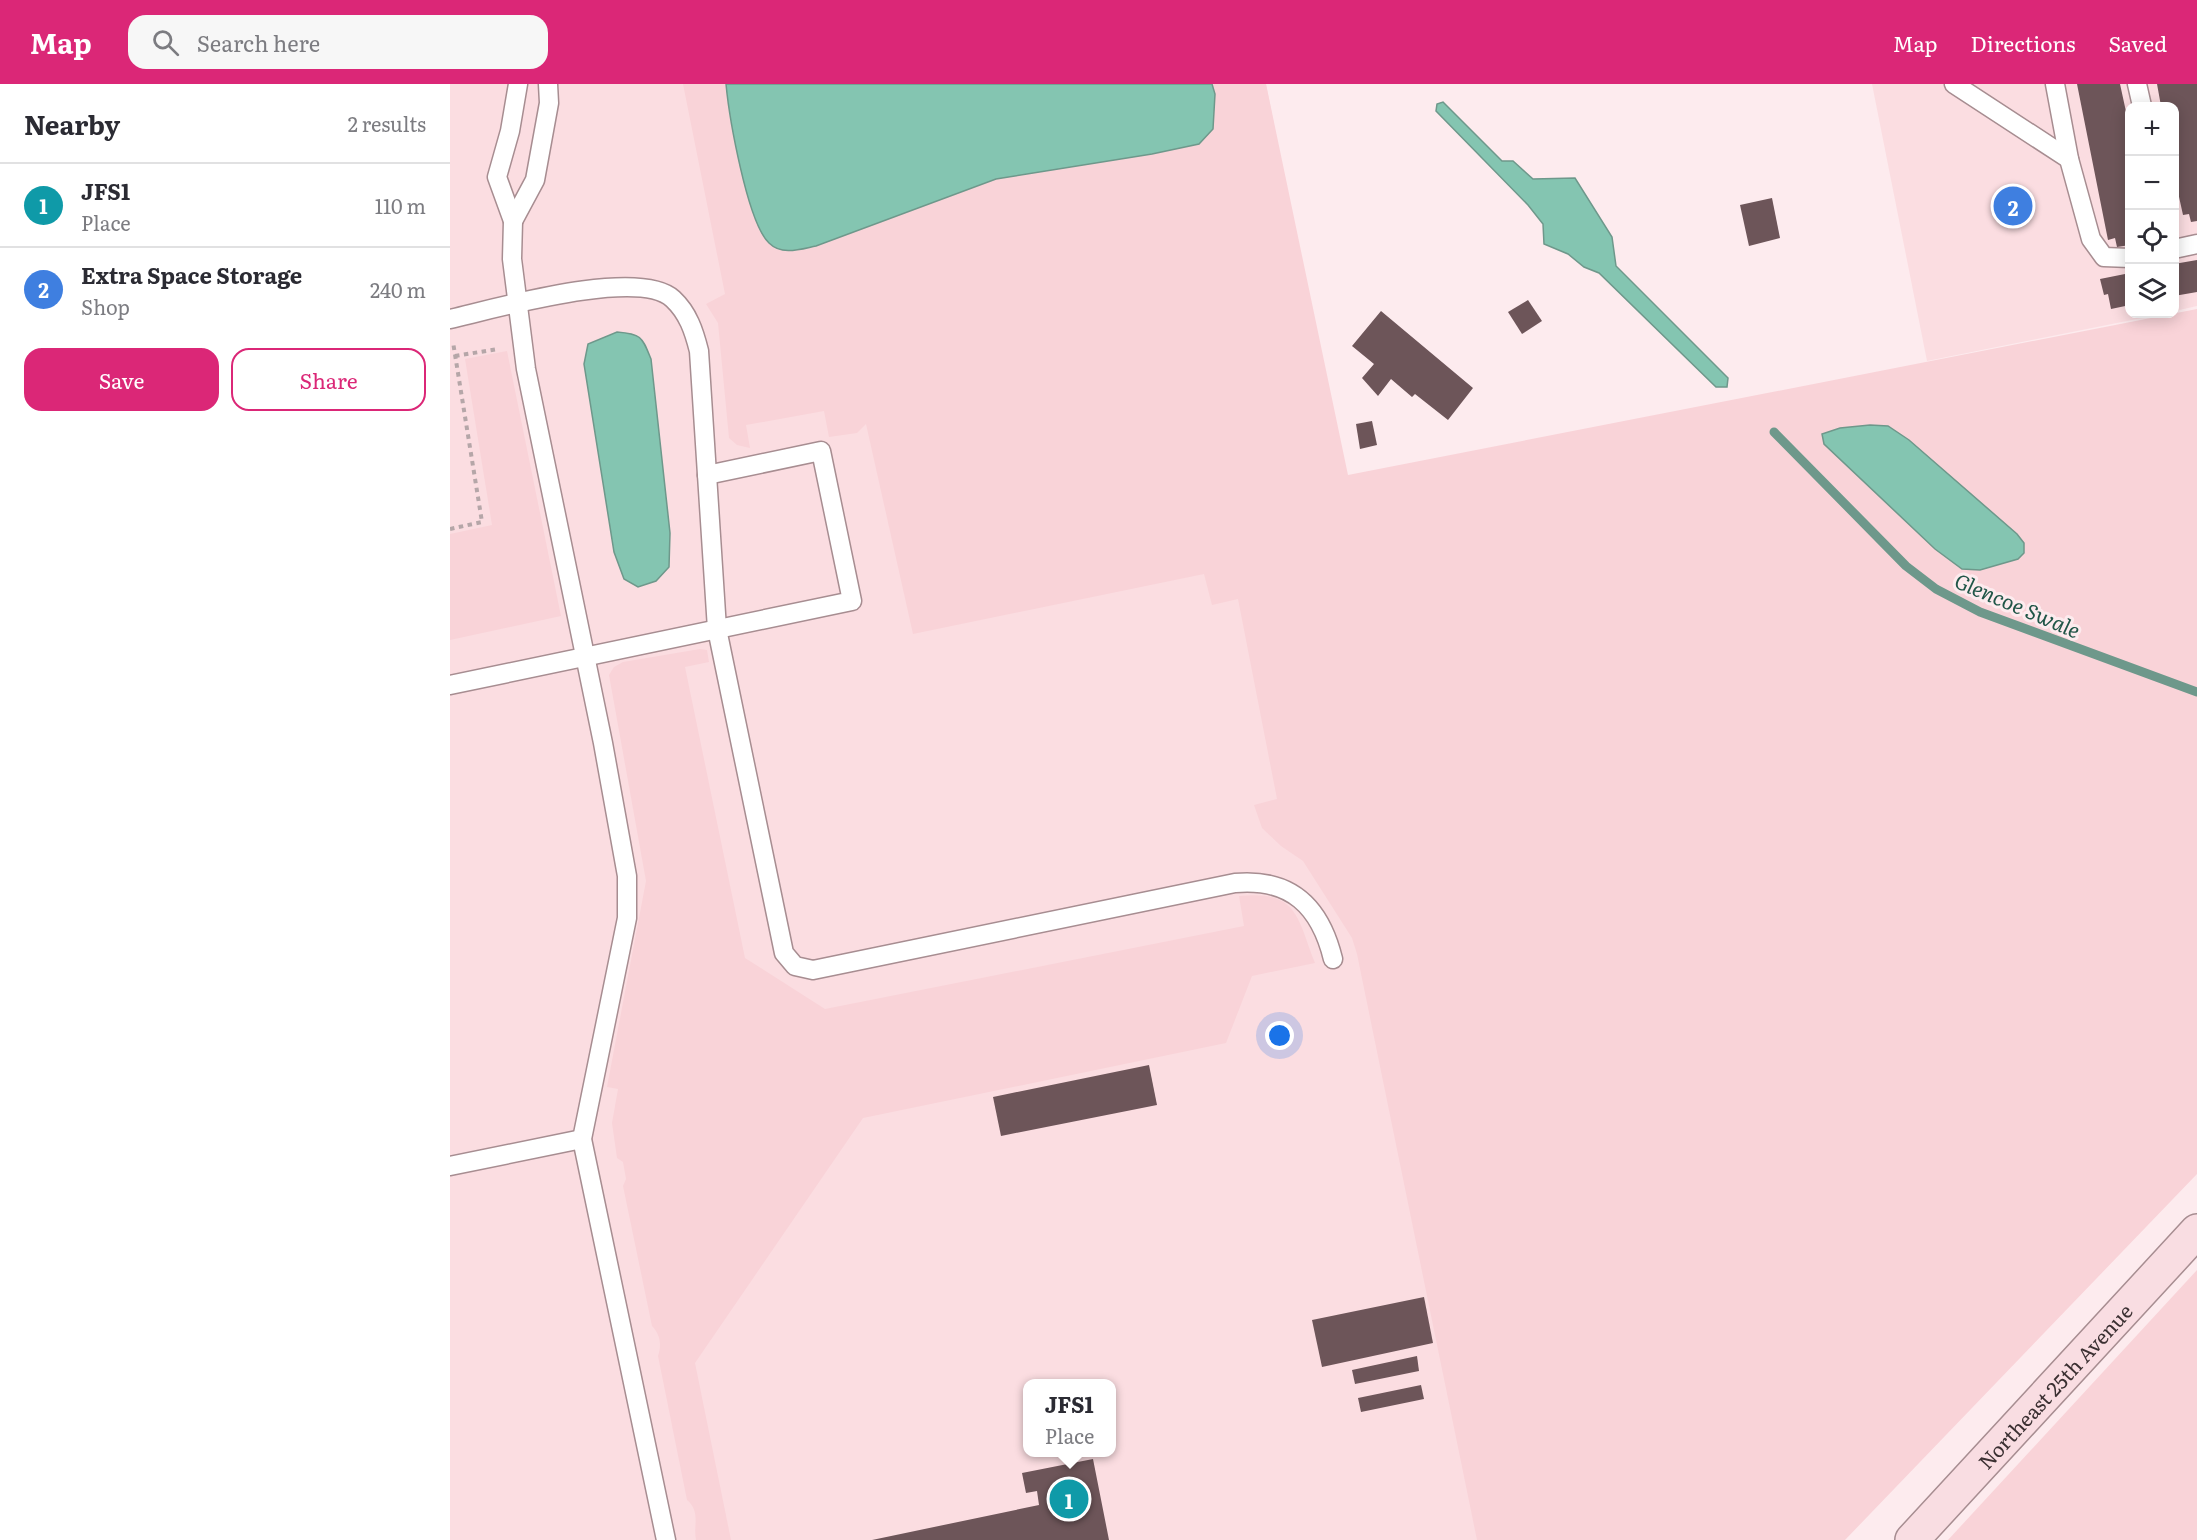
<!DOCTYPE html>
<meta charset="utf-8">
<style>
body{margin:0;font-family:Literata,serif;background:#f7f7f7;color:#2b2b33}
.controls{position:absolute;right:18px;top:18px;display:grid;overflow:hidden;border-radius:12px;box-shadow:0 3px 15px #0003}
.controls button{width:54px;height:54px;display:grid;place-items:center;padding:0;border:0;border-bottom:2px solid #e1e1e2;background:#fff;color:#2b2b33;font:30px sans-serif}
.you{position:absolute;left:830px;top:952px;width:21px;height:21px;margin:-15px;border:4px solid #fff;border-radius:50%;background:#1a73e8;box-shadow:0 0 0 9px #1a73e833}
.badge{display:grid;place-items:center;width:39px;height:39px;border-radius:50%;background:#db2777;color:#fff;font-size:20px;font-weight:700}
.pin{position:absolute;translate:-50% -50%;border:3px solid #fff;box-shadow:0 2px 6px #0006}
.popup{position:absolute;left:573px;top:1295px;width:93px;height:78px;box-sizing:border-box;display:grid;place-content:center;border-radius:12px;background:#fff;filter:drop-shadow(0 2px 4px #0005);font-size:20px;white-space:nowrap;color:#7c7c81}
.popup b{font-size:22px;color:#2b2b33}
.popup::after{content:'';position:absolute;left:50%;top:100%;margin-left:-12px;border:12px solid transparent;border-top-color:#fff}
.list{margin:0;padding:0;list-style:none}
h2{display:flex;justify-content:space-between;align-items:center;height:78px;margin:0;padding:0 24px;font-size:26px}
h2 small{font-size:20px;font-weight:400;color:#7c7c81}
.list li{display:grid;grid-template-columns:39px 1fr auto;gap:18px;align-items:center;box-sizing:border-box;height:84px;padding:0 24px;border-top:2px solid #e1e1e2}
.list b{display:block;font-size:22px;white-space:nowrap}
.list p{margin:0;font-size:20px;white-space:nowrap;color:#7c7c81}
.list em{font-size:20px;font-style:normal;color:#7c7c81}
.actions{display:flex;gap:12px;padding:18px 24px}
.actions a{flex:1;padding:14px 0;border:2px solid #db2777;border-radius:18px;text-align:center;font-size:21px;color:#db2777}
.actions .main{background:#db2777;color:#fff}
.icon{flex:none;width:33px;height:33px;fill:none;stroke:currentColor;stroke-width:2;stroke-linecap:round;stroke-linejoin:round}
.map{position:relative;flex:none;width:1747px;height:1456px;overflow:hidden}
header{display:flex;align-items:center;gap:36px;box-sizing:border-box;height:84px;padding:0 30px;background:#db2777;color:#fff}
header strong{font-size:28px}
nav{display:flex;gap:33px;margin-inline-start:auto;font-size:21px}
.search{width:420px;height:54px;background:#f7f7f7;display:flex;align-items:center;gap:15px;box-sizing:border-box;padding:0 21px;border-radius:18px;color:#7c7c81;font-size:22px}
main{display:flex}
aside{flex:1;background:#fff}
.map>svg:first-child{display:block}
</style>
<header>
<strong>Map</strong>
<div class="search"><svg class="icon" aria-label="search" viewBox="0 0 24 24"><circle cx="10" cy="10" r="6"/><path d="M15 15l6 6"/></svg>Search here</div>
<nav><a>Map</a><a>Directions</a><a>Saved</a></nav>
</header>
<main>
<aside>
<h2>Nearby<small>2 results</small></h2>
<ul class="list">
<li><span class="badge" style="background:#0f9aa8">1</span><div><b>JFS1</b><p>Place</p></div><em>110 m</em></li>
<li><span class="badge" style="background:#3f7fe0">2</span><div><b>Extra Space Storage</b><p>Shop</p></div><em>240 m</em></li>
</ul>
<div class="actions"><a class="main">Save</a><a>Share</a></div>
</aside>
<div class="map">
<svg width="1747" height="1456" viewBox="0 0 1747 1456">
<rect width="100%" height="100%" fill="#fdebee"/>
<g fill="#fbdde1" fill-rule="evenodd">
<path d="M0 0H816L1103 1456H0ZM577 1300H661V1368H577Z"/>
<path d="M1422 0H1747V222L1725 227 1724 22H1680V230H1712L1477 277Z"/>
</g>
<g fill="#f9d3d8">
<path d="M233 0H276L279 30 303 129 482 117 546 95 702 70 765 10 762 0H816L898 391 1747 225V1090L1395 1456H1027L907 870 902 854 853 777 831 762 812 744 804 721 827 715 788 515 762 521 754 490 463 550 416 340 407 349 379 353 374 327 296 341 300 364 287 361 279 354 268 239 256 220 275 210Z"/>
<path d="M57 267 111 532 0 556V450L42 441 15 275Z"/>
<path d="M250 565 257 566 259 578 235 583 295 874 375 925 794 842 789 812C848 806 847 833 865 879L802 892 776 959 413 1034 245 1279 281 1456H246C243 1441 251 1428 237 1416L208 1272C212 1261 210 1250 202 1242L173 1102 176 1095 173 1078 167 1074 162 1039 168 1005 157 1003 196 797 159 591 164 583 173 578Z"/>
<path d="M1747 1186V1456H1498Z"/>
</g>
<g fill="#84c5b1" stroke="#6e988b" stroke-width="1.5">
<path d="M276 0H762L765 10 763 45 749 60 702 70 546 95 366 162C351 165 332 172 319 159 297 138 279 32 276 0Z"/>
<path d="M993 18 1052 77H1063L1083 95 1125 94 1162 153 1166 182 1278 294 1277 303H1266L1149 189 1134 183 1118 170 1094 160 1093 140 1078 121 986 27 987 20Z"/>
<path d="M167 248C192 250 192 253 201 275L220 449 219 483 206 497 188 503 174 495 164 468 134 280 138 260Z"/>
<path d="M1420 341 1438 342 1459 356 1567 450 1574 459V469L1568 475 1530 486 1512 485 1485 465 1374 360 1372 350 1390 344Z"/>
</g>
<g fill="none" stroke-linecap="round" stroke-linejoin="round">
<path stroke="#6e988b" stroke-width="9" d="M1324 348 1456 482 1486 505 1530 528 1747 608"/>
</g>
<g fill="#6d5559">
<path d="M1627 0H1670L1680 46V161L1667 163 1665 154 1658 156Z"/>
<path d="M1707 0H1747V137L1741 138 1739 130 1733 131 1724 90V22H1711Z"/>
<path d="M1322 114 1330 154 1299 162 1290 121Z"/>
<path d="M1747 176V208L1724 212V180Z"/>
<path d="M1680 189V221L1661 225 1658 210 1654 211 1650 195Z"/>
<path d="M1078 216 1092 237 1072 250 1058 228Z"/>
<path d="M931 227 1023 304 998 336 965 310 962 313 941 295 928 312 912 294 924 280 902 262Z"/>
<path d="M922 337 927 361 910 365 906 340Z"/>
<path d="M699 981 707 1021 551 1052 543 1013Z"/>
<path d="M974 1213 983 1259 872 1283 862 1236Z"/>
<path d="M967 1272 969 1287 905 1300 902 1286Z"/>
<path d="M971 1301 974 1315 911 1328 908 1314Z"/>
<path d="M643 1375 659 1456H422L589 1421 587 1407 576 1409 572 1389Z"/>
</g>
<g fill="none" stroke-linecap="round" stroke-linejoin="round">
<g stroke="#a78d91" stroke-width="21">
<g id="lane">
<path d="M68 0 60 47 47 93 63 137 62 175 76 285 153 659 177 792V834L132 1055 216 1456"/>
<path d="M1504 0 1619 75"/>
<path d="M1605 0 1619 75 1641 155 1654 173 1680 174"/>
<path d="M1687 0 1692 22"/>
<path d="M63 137 85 96 99 19 98 0"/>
<path d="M1724 165 1747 160"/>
<path d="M0 235C44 225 189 183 223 215 238 229 244 247 249 267L267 545 334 869 345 882 363 886 785 799C841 794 870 822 883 875"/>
<path d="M0 601 402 517 371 367 257 391"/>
<path d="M0 1082 132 1055"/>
</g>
</g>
<g stroke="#a78d91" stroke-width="36">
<g id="secondary">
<path id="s1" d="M1462 1456 1747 1147"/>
</g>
</g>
<g stroke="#b5a6a8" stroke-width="4" stroke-dasharray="4.5 4.5" stroke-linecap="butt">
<path d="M5 272 48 265"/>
<path d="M0 445 32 438 3 258"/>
</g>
<use href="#lane" stroke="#fff" stroke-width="18"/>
<use href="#secondary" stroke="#f9dde2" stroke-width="33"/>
</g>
<g text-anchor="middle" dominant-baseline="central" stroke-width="6" stroke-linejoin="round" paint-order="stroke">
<g font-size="20" fill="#3b3032" stroke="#fdebee">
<text stroke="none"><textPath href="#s1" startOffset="210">Northeast 25th Avenue</textPath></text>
</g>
<g font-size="21" font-style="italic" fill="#205547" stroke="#fdebee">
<text transform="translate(1568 520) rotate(23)">Glencoe Swale</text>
</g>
</g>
</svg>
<div class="controls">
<button>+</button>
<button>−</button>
<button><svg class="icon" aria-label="locate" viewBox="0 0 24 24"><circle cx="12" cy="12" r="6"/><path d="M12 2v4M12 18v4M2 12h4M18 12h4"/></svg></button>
<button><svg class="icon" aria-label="layers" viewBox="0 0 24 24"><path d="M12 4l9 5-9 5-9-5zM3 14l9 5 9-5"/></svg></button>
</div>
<div class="you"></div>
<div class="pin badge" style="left:619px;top:1415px;background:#0f9aa8">1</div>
<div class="popup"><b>JFS1</b>Place</div>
<div class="pin badge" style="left:1563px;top:122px;background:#3f7fe0">2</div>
</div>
</main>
